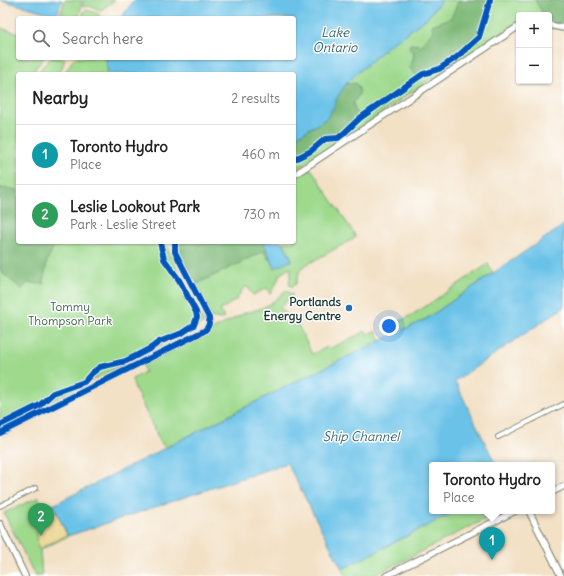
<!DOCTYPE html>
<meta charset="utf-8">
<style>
body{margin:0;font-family:Delius,sans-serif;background:#f2f2f2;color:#222}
.controls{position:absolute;right:12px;top:12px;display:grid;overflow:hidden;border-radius:4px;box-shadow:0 1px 3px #0004}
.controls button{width:36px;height:36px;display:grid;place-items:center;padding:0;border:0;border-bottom:1px solid #e0e0e0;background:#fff;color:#222;font:20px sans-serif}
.you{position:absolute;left:389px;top:326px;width:14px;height:14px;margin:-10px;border:3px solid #fff;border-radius:50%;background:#1a73e8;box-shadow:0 0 0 6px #1a73e833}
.badge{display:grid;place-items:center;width:26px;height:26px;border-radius:50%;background:#d93025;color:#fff;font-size:13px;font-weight:700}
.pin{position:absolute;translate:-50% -33px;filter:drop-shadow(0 1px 2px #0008)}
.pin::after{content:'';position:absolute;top:21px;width:14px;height:12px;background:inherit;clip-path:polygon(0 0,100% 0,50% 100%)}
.popup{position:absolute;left:429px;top:462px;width:126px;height:52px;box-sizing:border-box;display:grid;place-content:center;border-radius:4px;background:#fff;filter:drop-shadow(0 1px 3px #0005);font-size:13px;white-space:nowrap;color:#767676}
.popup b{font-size:15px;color:#222}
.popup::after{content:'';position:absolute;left:50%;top:100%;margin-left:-8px;border:8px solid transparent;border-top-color:#fff}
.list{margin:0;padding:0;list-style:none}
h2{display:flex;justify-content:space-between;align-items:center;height:52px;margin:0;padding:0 16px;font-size:17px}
h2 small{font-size:13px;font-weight:400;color:#767676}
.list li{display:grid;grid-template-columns:26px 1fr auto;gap:12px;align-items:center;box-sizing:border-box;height:60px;padding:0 16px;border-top:1px solid #e0e0e0}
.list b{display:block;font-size:15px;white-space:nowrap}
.list p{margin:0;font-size:13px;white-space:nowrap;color:#767676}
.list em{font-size:13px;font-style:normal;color:#767676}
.icon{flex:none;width:22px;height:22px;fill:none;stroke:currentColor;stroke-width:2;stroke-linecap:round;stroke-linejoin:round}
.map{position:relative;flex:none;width:564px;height:576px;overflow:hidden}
.search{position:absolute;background:#fff;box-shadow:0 1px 3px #0004;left:16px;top:16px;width:280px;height:44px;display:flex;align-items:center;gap:10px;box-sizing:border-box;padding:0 14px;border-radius:4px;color:#767676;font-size:15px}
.panel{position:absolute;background:#fff;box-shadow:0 1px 3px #0004;left:16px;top:72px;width:280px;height:172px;border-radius:4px}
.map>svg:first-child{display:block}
</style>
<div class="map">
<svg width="564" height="576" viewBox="0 0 564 576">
<rect width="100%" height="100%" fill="#fff"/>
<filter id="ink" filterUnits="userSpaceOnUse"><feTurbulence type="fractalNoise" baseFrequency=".025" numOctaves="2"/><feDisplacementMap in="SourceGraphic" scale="8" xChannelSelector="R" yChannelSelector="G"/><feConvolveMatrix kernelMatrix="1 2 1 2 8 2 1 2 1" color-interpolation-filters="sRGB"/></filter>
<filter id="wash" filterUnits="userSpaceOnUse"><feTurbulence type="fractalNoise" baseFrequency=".012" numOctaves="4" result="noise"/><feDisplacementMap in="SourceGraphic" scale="16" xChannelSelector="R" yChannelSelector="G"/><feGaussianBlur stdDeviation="0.9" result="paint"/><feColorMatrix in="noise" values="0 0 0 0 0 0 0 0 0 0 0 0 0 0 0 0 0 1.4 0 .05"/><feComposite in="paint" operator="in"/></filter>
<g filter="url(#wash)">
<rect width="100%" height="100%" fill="#f3e1c6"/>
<g fill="#9ed98c" stroke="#5e8b60">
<path d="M65 0H81V9L78 18H62V17L60 16Z"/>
<path d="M83 0H115L101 10 89 6 83 7Z"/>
<path d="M442 0H564V25L549 22V15H519V23L498 35 446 71 423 84 344 140 294 171V138L326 119 334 107 337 98 346 84 355 75 388 46 427 18Z"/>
<path d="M87 10 99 14V18H82L84 11Z"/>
<path d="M0 28 18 33V58H44L37 66 33 74H18V242H164L204 323 0 427Z"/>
<path d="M51 58 65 59 62 68 57 74H38L43 66Z"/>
<path d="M74 58H106L108 74H64Z"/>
<path d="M309 168 312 170 355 235V238L304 266 300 269 296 284 291 287 289 284 291 271 290 268 280 274 276 284 270 294 267 288 253 295 247 286 242 290 236 300 220 310 224 318 220 319 211 317 196 284 265 251 275 268 292 259 283 242H294V178Z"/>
<path d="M488 264 493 273 426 319 403 330 399 322 420 310Z"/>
<path d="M286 290 293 295 279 309 284 311 293 322 296 321 312 354 327 347 329 349 366 331 367 334 376 331 381 341 299 380 165 448 159 439 134 387 132 379 145 372 143 366 145 364 245 313C266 308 270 305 286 290Z"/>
<path d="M39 497 41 507H44L51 504 53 505 68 536 40 550 42 576H35L4 513Z"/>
<path d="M456 511H501L373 576H346L342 569Z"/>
</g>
<g fill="#7eb978" stroke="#4e7b56">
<path d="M459 0H489L477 37 466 45 455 57 441 66 426 71 418 77 409 67 413 60 414 51 410 50 409 48 410 44 422 45 433 31 432 25 451 18Z"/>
<path d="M535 0H564V25L549 22V15H542L543 14Z"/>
<path d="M356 83C362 91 359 96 353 103L357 117 342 134 335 137 324 139 310 151 298 156 294 159V138L326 119 334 107 337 98 346 84Z"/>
<path d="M0 188 18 190V242H71L53 248 47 261 43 284 28 283 22 289 0 271Z"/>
<path d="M180 242H241L245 244 251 242H263L271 259 269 260 264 251 196 284 179 253Z"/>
</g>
<path fill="#eeda9e" stroke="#868c69" d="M53 505 67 535 38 549 36 514Z"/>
<g fill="#6bc2e8" stroke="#45808e">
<path d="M0 0H62L57 15Z"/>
<path d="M134 0H442L427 18 388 46 355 75 346 84 337 98 334 107 326 119 294 138V74H108L106 58H294V18H121Z"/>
<path d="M564 225V307L455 381 496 465H432V511H456L342 569 287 463 68 536 53 505 299 380 426 319Z"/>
<path d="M263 242H283L292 260 275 268Z"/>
</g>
</g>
<g filter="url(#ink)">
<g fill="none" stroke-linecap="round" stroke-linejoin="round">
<g stroke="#898f7d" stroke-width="6">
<g id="street">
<path d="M498 437 564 404"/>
<path d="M0 506 36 488"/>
</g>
</g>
<g stroke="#898f7d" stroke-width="8">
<g id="secondary">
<path d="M549 25 564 28"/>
<path d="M294 175 519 26"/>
<path d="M0 433 204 331C208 328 210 324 209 318L175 252V242"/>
<path d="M552 492 564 486"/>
<path d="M529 511 561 576"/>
<path d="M0 524 25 576"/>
<path d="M386 576 515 511"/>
</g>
</g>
<use href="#street" stroke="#fff" stroke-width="4"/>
<use href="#secondary" stroke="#fff" stroke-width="5.5"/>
<g stroke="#fff" stroke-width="8">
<g id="cycleway">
<path d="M294 160 299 157 311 151 325 139 338 138 342 135 360 118 423 74 439 69 457 57 479 37 490 0"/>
<path d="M0 425 40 405 53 393 84 382 92 373 100 367 126 361 151 348 159 342 182 333 194 325 197 317 196 312 179 280 164 259 160 242"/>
<path d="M0 433 204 331C208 328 210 324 209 318L175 252V242"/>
</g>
</g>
<use href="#cycleway" stroke="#0057b8" stroke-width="6"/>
</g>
</g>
<circle fill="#1f6fb2" stroke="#fff" stroke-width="1.5" cx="349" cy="308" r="4"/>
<g text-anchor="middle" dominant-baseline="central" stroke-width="3" stroke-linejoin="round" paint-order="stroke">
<g font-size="12" font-weight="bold" fill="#1f3d34" stroke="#fff" text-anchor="end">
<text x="341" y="301">Portlands<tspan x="341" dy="14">Energy Centre</tspan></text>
</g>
<g font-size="12" fill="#3f644a" stroke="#fff">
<text x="70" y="306">Tommy<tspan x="70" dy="14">Thompson Park</tspan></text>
</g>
<g font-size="13" font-style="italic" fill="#36656a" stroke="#fff">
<text x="335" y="32">Lake<tspan x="335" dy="15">Ontario</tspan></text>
<text x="361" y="436">Ship Channel</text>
</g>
</g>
</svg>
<div class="controls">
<button>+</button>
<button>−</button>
</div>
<div class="you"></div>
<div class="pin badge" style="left:492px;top:560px;background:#0f9aa8">1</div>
<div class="popup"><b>Toronto Hydro</b>Place</div>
<div class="pin badge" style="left:41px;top:536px;background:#2e9e5b">2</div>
<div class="search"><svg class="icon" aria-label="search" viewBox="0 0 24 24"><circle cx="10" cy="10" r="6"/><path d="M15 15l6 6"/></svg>Search here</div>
<section class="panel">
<h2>Nearby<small>2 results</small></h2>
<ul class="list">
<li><span class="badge" style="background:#0f9aa8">1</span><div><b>Toronto Hydro</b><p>Place</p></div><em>460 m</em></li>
<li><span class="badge" style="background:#2e9e5b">2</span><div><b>Leslie Lookout Park</b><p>Park · Leslie Street</p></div><em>730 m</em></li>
</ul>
</section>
</div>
